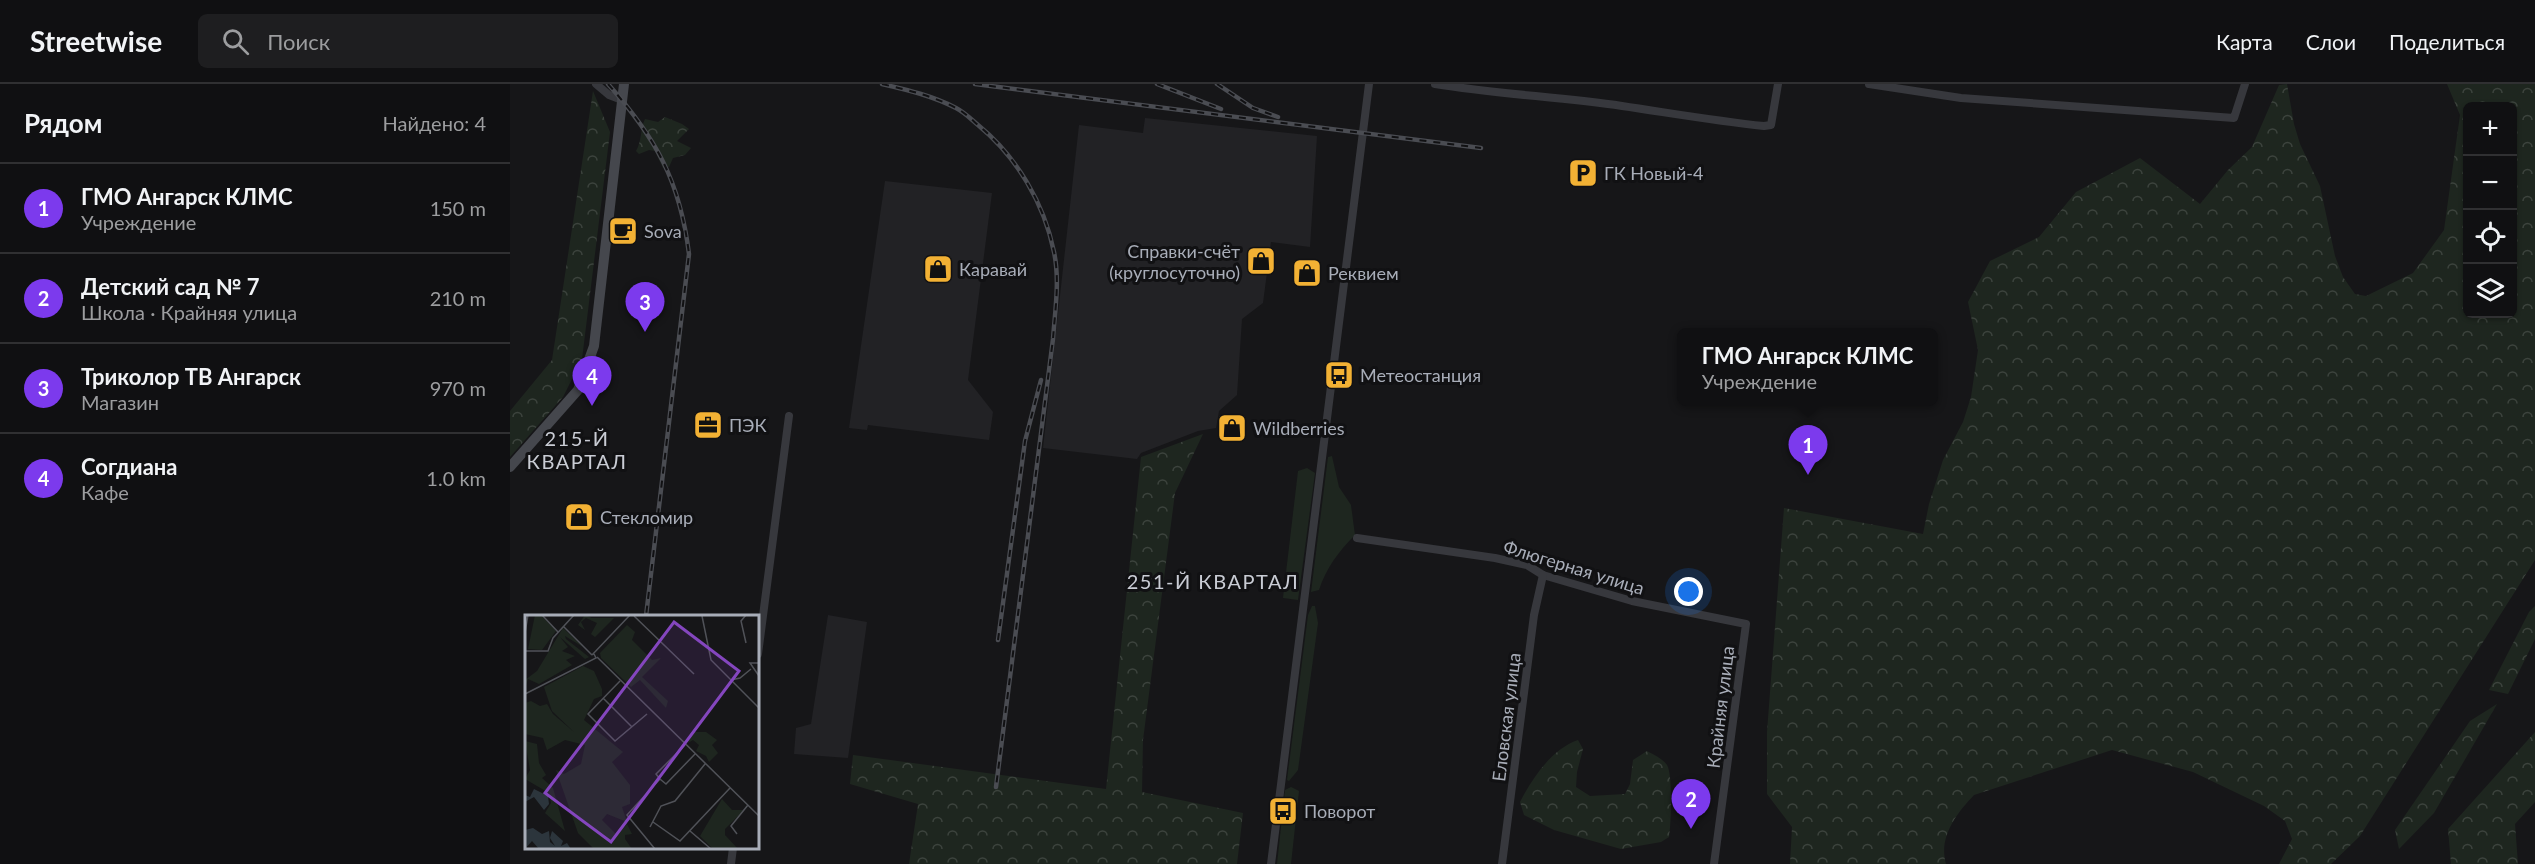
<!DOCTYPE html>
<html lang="ru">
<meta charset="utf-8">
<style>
body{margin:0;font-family:Lato,sans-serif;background:#1e1e20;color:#f1f3f6}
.controls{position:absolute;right:18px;top:18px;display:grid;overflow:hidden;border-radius:9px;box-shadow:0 2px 4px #0004}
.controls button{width:54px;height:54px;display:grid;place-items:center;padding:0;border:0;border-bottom:2px solid #303032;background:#101012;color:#f1f3f6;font:30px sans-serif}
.you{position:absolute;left:1179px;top:508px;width:21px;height:21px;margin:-15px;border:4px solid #fff;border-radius:50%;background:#1a73e8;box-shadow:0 0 0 9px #1a73e833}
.badge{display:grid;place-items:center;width:39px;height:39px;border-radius:50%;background:#7c3aed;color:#fff;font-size:20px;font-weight:700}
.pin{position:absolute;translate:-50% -50px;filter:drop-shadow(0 2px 3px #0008)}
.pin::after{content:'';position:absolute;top:32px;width:21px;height:18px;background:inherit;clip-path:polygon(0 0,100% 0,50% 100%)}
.popup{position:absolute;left:1167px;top:244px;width:261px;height:78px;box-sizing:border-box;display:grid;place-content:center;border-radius:9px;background:#101012;filter:drop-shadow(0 2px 4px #0005);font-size:20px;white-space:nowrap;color:#9c9d9f}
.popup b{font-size:22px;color:#f1f3f6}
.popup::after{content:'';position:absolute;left:50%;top:100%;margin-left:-12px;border:12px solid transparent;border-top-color:#101012}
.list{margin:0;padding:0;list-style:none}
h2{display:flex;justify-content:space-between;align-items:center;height:78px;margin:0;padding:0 24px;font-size:26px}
h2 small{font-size:20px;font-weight:400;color:#9c9d9f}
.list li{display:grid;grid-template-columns:39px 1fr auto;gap:18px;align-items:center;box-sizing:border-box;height:90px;padding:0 24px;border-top:2px solid #303032}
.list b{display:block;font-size:22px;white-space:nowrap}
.list p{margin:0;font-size:20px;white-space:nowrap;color:#9c9d9f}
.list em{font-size:20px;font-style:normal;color:#9c9d9f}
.icon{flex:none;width:33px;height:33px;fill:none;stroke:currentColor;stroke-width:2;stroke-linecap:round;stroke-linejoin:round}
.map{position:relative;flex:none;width:2025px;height:780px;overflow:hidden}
header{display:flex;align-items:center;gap:36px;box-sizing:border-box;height:84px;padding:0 30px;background:#101012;border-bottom:2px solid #303032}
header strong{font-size:28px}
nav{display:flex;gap:33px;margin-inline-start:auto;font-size:21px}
.search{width:420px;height:54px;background:#1e1e20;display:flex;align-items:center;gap:15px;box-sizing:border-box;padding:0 21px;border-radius:9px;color:#9c9d9f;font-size:22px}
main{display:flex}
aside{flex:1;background:#101012}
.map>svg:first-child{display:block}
</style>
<header>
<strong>Streetwise</strong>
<div class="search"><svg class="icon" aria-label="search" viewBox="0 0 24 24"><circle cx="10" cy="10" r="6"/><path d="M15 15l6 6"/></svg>Поиск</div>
<nav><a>Карта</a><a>Слои</a><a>Поделиться</a></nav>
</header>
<main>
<aside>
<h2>Рядом<small>Найдено: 4</small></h2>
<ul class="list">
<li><span class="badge">1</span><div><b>ГМО Ангарск КЛМС</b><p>Учреждение</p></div><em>150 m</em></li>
<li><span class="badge">2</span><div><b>Детский сад № 7</b><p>Школа · Крайняя улица</p></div><em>210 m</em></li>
<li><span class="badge">3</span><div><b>Триколор ТВ Ангарск</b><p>Магазин</p></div><em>970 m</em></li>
<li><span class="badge">4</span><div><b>Согдиана</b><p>Кафе</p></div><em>1.0 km</em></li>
</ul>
</aside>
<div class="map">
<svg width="2025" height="780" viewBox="0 0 2025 780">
<defs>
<pattern id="forest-crowns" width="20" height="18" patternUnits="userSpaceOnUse" patternTransform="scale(1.5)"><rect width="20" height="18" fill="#1e261f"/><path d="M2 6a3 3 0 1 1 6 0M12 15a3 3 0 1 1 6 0" fill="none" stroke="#3c433d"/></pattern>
</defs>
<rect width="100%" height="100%" fill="#161618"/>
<g fill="#222225">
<path d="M635 34 807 52 800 163 761 158 753 219 732 235 727 311 709 327 706 344 688 347 631 369 627 375 533 364 569 41 633 49Z"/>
<path d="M375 97 482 109 458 296 483 328 479 356 358 341 357 346 339 344Z"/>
<path d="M318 531 357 538 338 674 284 670 286 644 301 640Z"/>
</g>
<g fill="#1e261f">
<path d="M822 372 829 403 841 421 845 451C829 467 816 484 809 506L801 508 818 373Z"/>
<path d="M797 384 805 389 788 516 773 514 788 387Z"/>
<path d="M802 522H805L808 539 788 686 779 697 777 696 798 531Z"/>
<path d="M781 703 789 707 781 780H767L775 706Z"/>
</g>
<g fill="url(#forest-crowns)" fill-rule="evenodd">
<path d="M1777 0 1784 40 1790 60 1810 102 1825 172 1833 193 1845 210 1856 212 1903 189 1934 146 1950 31 1937 0H2025V476L1850 752 1821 780H1769L1782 755 1775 737 1754 722 1683 688 1602 666 1464 711C1447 729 1428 753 1436 780H1280L1282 743 1257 710V648L1274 424 1413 450 1419 420 1433 376 1453 338 1461 313 1468 266 1458 218 1480 177 1529 153 1566 108 1630 74 1690 120 1718 86 1742 63 1769 1ZM1958 22H2002V230H1958Z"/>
<path d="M83 7 100 48 72 275 53 313 0 373V327L42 276Z"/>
<path d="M155 33 172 40 179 45 167 57 181 64 175 71 163 74 159 83 153 84 145 67 139 66 129 70 126 67C132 57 130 46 135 35L148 38Z"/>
<path d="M693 350 665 409 633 656 632 708 733 729 727 780H399L408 720 340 700 343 671 596 705 631 373Z"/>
<path d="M2025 522V555L1998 610 1979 606 2019 528Z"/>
<path d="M1987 620 1924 729 1889 765 1885 746 1960 637Z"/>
<path d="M2025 648V718L2005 740 2008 780H1941L1938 745Z"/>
<path d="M1068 656 1073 665 1067 688 1066 703 1080 712 1115 710 1120 700 1123 676 1137 667C1144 671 1153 675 1157 681 1163 691 1161 741 1159 753L1151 758 1111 765 1044 746 1014 731 1010 718C1023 693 1042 665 1068 656Z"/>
</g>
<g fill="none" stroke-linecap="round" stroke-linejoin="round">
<g stroke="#37383d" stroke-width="8">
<path d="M86 0 99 11 112 16"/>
<path d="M925 0C987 10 1050 13 1112 22 1160 29 1206 37 1254 42L1261 41 1268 0"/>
<path d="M1359 0 1451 14 1724 34 1735 0"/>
<path d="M847 454 985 474 1017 481 1033 491 1122 517 1236 540 1204 780"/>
<path d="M248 570 279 332"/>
<path d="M221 780 223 764"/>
<path d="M761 780 859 0"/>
<path d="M992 780 1024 531 1033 491"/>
</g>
<path stroke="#45474d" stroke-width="10" d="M0 383 68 306 84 262 114 0"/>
<g stroke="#4a4c52" stroke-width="4.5">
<g id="rail">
<path d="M98 0C146 54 170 97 179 170L136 532"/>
<path d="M372 0C398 6 423 12 446 24 454 28 461 35 468 41 507 73 534 119 544 168 550 196 545 227 543 255L486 703"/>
<path d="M465 0 971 64"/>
<path d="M647 0 711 25"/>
<path d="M707 0 743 24 768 33"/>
<path d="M488 556 515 357 531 296"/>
</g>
</g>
<use href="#rail" stroke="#111113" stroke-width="2" stroke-dasharray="7" stroke-linecap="butt"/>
</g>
<defs>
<g id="parking-square" transform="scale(1.5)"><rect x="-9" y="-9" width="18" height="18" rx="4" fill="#f2b134" stroke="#111113"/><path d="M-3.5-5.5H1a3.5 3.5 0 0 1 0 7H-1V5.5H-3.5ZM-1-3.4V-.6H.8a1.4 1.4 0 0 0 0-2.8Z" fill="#111"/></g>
<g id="cafe-square" transform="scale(1.5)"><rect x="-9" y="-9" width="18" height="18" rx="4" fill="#f2b134" stroke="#111113"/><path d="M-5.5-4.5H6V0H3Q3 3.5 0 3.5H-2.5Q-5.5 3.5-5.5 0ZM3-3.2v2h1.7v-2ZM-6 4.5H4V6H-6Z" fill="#111"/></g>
<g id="shop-square" transform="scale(1.5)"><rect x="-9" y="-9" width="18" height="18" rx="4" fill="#f2b134" stroke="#111113"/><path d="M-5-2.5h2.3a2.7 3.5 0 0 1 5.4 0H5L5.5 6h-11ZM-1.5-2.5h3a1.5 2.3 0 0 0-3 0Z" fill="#111"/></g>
<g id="bus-square" transform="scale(1.5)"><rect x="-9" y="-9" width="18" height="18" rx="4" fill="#f2b134" stroke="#111113"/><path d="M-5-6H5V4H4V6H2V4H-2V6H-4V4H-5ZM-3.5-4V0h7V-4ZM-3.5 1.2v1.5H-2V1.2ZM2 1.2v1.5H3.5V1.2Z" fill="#111"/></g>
<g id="office-square" transform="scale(1.5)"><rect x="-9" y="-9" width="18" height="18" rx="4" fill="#f2b134" stroke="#111113"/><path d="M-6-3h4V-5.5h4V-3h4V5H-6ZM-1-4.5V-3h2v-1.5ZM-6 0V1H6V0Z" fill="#111"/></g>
</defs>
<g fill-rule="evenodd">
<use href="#parking-square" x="1073" y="89"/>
<use href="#cafe-square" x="113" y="147"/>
<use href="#shop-square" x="751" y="177"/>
<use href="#shop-square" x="428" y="185"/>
<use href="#shop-square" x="797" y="189"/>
<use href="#bus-square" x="829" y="291"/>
<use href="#office-square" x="198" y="341"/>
<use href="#shop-square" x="722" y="344"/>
<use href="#shop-square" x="69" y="433"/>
<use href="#bus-square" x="773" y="727"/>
</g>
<g text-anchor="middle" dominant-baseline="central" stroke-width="6" stroke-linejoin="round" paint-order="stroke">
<g font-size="18" fill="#a8adb8" stroke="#111113" text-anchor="start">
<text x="1094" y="89">ГК Новый-4</text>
<text x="134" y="147">Sova</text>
<text x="730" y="167" text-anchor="end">Справки-счёт<tspan x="730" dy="21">(круглосуточно)</tspan></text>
<text x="449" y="185">Каравай</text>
<text x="818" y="189">Реквием</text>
<text x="850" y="291">Метеостанция</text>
<text x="219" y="341">ПЭК</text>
<text x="743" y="344">Wildberries</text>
<text x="90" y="433">Стекломир</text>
<text x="794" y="727">Поворот</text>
</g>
<g font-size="18" fill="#a8adb8" stroke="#111113">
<text transform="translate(1064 483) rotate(17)">Флюгерная улица</text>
<text transform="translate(1210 623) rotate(-83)">Крайняя улица</text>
<text transform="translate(996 633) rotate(-83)">Еловская улица</text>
</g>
<g font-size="20" letter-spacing="1.5" fill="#c9ccd4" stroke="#111113">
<text x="67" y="354">215-Й<tspan x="67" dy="23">КВАРТАЛ</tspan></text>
<text x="703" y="497">251-Й КВАРТАЛ</text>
</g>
</g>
<g transform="translate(15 531)">
<rect width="234" height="234" fill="#161618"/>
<path d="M10 0H16L31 16 17 35 3 34ZM60 0 67 3H89L70 22 66 19 72 8 61 3 56 7 60 15 53 10ZM102 10 110 17 107 25 127 45 136 43 117 62 143 86 141 93 115 65 106 72 76 43 75 38ZM38 13 58 32 40 21 41 24 64 42 60 44 35 22 43 32 37 36 50 41 41 45 47 50 14 69 3 64 0 74V65L12 56ZM58 51 69 56 77 74V81L69 84 59 105 98 137 87 147 105 170V189L97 192 102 207 82 199 77 205 92 220 102 209 107 219 100 220V224L107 234H69L53 218 31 155 39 159 56 149 60 130 40 125 22 135 18 123 0 119V88L6 86 15 91 22 89 28 99 49 117 27 96 19 72ZM167 117H181L192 125 187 130 193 138 184 147 181 141 171 136 174 130 168 125 163 128ZM0 126 12 129 14 148 21 160 17 163 28 173 40 216 20 198 26 188 24 178 0 164 5 155ZM197 184 207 195H219L200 214V220L213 234H188L175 221Z" fill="#1e261f"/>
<path d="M9 174 23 181 24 189 19 195 9 182 0 187V180L5 182ZM8 213 17 219 24 216 25 227 30 231 25 223 27 216 38 226 36 231 42 228 46 234H14L7 226 0 234V215Z" fill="#2c353c"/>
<path fill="none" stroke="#505258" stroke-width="1.5" d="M17 0 33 17M109 1 169 59M177 1 186 45 234 93M38 11 67 40M0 18 3 0M221 28 216 6 221 0M0 36H23L28 23 49 0M67 40 105 0M72 42 234 201M234 48H225L234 61M206 65 215 63 226 54M95 66 63 99 90 126 122 99M0 79 71 43 69 39M78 83 107 112M160 130 131 159 135 164 141 169 170 139M128 207 155 226 205 173M125 212 136 191 150 186 180 149M165 216 186 234M212 219 206 211 223 190M130 234 102 200 135 164"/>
<path fill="#8446be" fill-opacity="0.15" stroke="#8446be" stroke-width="3" d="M149 7 214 56 86 227 20 178Z"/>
<rect width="234" height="234" fill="none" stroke="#a8adb8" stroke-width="3"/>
</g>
</svg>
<div class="controls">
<button>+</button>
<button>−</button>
<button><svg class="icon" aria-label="locate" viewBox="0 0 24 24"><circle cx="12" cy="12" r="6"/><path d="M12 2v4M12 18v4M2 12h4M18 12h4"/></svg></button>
<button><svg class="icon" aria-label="layers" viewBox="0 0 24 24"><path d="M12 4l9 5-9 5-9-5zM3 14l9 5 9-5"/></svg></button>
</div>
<div class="you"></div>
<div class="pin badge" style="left:1298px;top:391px">1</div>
<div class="popup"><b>ГМО Ангарск КЛМС</b>Учреждение</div>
<div class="pin badge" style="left:1181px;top:745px">2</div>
<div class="pin badge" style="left:135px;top:248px">3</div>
<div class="pin badge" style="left:82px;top:322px">4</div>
</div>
</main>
